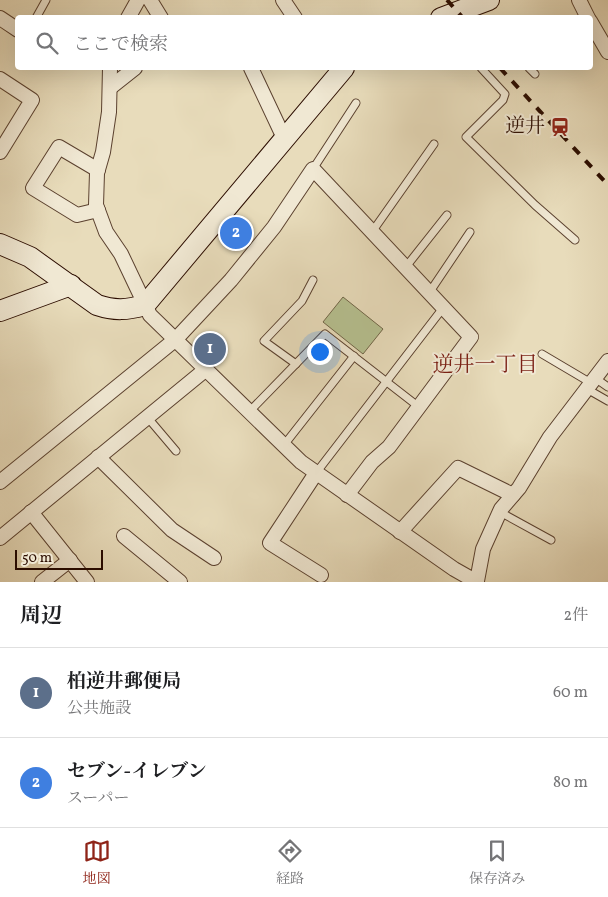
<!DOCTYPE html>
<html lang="ja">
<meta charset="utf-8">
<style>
body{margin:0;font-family:Vollkorn,"Noto Serif JP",serif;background:#f2f2f2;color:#202124}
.scale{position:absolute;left:15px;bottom:12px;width:88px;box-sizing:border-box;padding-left:5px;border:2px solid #2c0d00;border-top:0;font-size:14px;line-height:18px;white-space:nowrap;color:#2c0d00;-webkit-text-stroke:4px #f0e8d3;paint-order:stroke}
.you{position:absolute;left:319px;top:351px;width:18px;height:18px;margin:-12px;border:4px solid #fff;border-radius:50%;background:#1a73e8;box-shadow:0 0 0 8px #1a73e833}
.badge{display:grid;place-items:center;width:32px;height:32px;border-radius:50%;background:#8f2418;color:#fff;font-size:16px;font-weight:700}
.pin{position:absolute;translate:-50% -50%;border:2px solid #fff;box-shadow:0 1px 5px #0006}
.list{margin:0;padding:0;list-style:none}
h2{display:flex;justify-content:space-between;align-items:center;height:65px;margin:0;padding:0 20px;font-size:21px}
h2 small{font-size:16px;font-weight:400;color:#757577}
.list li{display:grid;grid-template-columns:32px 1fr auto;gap:15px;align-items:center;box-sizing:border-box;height:90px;padding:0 20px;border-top:1px solid #e0e0e0}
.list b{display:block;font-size:19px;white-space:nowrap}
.list p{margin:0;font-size:16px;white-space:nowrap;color:#757577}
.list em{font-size:16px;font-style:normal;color:#757577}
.icon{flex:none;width:28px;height:28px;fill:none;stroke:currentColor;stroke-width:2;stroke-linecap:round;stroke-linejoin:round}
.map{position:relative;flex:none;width:608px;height:582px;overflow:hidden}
.search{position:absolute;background:#fff;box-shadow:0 5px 20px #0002;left:15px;right:15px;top:15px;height:55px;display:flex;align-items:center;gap:12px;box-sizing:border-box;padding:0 18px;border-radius:5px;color:#757577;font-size:19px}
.sheet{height:245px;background:#fff}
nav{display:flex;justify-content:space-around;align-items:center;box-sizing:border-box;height:70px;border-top:1px solid #e0e0e0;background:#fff;font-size:14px;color:#757577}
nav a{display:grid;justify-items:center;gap:2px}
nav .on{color:#8f2418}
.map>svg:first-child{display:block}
</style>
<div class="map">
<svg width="608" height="582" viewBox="0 0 608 582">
<rect width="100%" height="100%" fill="#e8dcbb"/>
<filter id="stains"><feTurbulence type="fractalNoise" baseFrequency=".004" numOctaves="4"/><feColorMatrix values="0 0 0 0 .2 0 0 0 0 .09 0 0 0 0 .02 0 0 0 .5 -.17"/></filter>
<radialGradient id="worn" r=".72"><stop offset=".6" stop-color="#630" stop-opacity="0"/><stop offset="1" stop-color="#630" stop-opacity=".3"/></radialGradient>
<path fill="#b6c090" stroke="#716648" d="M343 297 383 329 363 354 323 322Z"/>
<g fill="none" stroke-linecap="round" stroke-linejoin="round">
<g stroke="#5b412f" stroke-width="9">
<g id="lane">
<path d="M36 18 46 0"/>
<path d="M481 68 505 94 503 100 466 137 535 205 575 240"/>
<path d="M529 68 535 74"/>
<path d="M313 169 356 103"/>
<path d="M372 232 434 144"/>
<path d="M405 268 447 215"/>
<path d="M429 293 470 232"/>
<path d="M542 354 591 383"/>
<path d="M296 364 264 341 302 301 313 280"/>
<path d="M595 378 608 387"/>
<path d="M587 389 608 401"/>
<path d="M249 412 325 334 419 407"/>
<path d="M148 418 176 451"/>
<path d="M284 445 354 356"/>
<path d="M316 473 443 308"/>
<path d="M500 512 551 540"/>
</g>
</g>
<g stroke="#5b412f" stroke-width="16">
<g id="street">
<path d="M150 0 161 18"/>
<path d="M283 0 295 18"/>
<path d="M579 0 588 18"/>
<path d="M0 18 18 30"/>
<path d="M128 18 138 0"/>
<path d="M590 21 608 52"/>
<path d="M110 68 109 112 103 152 97 173 96 205 106 232 121 254 150 315 301 462 454 569 477 582"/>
<path d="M251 68 284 138"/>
<path d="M0 79 32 100 0 152"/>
<path d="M111 87 135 68"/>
<path d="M98 170 59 147 33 188 77 215 98 210"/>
<path d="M98 457 172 530 214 558"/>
<path d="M316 473 270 543 321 575"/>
<path d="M0 482 176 339 231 280 274 227 313 169 471 337 389 447 372 462 347 495"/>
<path d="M31 512 87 582"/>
<path d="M400 532 458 468 513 495"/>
<path d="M124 536 180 582"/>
<path d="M0 538 205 370"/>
<path d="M477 581 483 549 501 509 519 488 550 437 608 361"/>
<path d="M42 582 70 560"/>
</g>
</g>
<g stroke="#2c0d00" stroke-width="22">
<g id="secondary">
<path d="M441 18 489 0"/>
<path d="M0 244 30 257 97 305C115 311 127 310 145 305L344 68"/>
<path d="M0 311 71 285"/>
</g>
</g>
<use href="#lane" stroke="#f0e8d3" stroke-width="7"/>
<use href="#street" stroke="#f0e8d3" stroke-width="14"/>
<use href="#secondary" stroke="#f0e8d3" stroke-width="20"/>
<g stroke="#2c0d00" stroke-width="4" stroke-dasharray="9 9" stroke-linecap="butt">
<path d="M447 0 463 18"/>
<path d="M500 68 608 185"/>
</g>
</g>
<defs>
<g id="station-bare" transform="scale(1.5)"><path d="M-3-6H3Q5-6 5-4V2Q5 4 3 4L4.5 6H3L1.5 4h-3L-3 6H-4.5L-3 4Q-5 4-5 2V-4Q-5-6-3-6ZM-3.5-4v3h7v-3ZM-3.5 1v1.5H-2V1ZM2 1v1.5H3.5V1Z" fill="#8f2418" stroke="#f0e8d3" stroke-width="2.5" paint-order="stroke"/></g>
</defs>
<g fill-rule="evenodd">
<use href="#station-bare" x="560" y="127"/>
</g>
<g text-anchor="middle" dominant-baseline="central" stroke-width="4" stroke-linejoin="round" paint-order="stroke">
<g font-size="20" fill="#2c0d00" stroke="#f0e8d3" text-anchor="end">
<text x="545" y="127">逆井</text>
</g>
<g font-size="21" fill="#7a1f14" stroke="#f0e8d3">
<text x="485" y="365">逆井一丁目</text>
</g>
</g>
<rect width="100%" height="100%" filter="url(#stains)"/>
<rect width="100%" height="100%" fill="url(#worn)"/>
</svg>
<div class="scale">50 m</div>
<div class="you"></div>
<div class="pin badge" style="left:210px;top:349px;background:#5c6f8a">1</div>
<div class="pin badge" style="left:236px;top:233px;background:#3f7fe0">2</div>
<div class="search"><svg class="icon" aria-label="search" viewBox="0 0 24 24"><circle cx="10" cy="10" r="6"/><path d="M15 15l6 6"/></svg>ここで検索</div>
</div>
<section class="sheet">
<h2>周辺<small>2件</small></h2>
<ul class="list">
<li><span class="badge" style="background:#5c6f8a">1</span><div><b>柏逆井郵便局</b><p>公共施設</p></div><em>60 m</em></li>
<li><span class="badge" style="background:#3f7fe0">2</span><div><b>セブン-イレブン</b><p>スーパー</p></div><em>80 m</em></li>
</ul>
</section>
<nav>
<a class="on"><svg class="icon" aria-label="map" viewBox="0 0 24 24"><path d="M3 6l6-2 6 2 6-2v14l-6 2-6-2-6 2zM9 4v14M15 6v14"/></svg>地図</a>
<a><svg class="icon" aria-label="directions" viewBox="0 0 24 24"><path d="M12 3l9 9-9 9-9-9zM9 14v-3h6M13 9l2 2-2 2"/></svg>経路</a>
<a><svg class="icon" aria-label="saved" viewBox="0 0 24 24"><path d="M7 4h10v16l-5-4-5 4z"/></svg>保存済み</a>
</nav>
